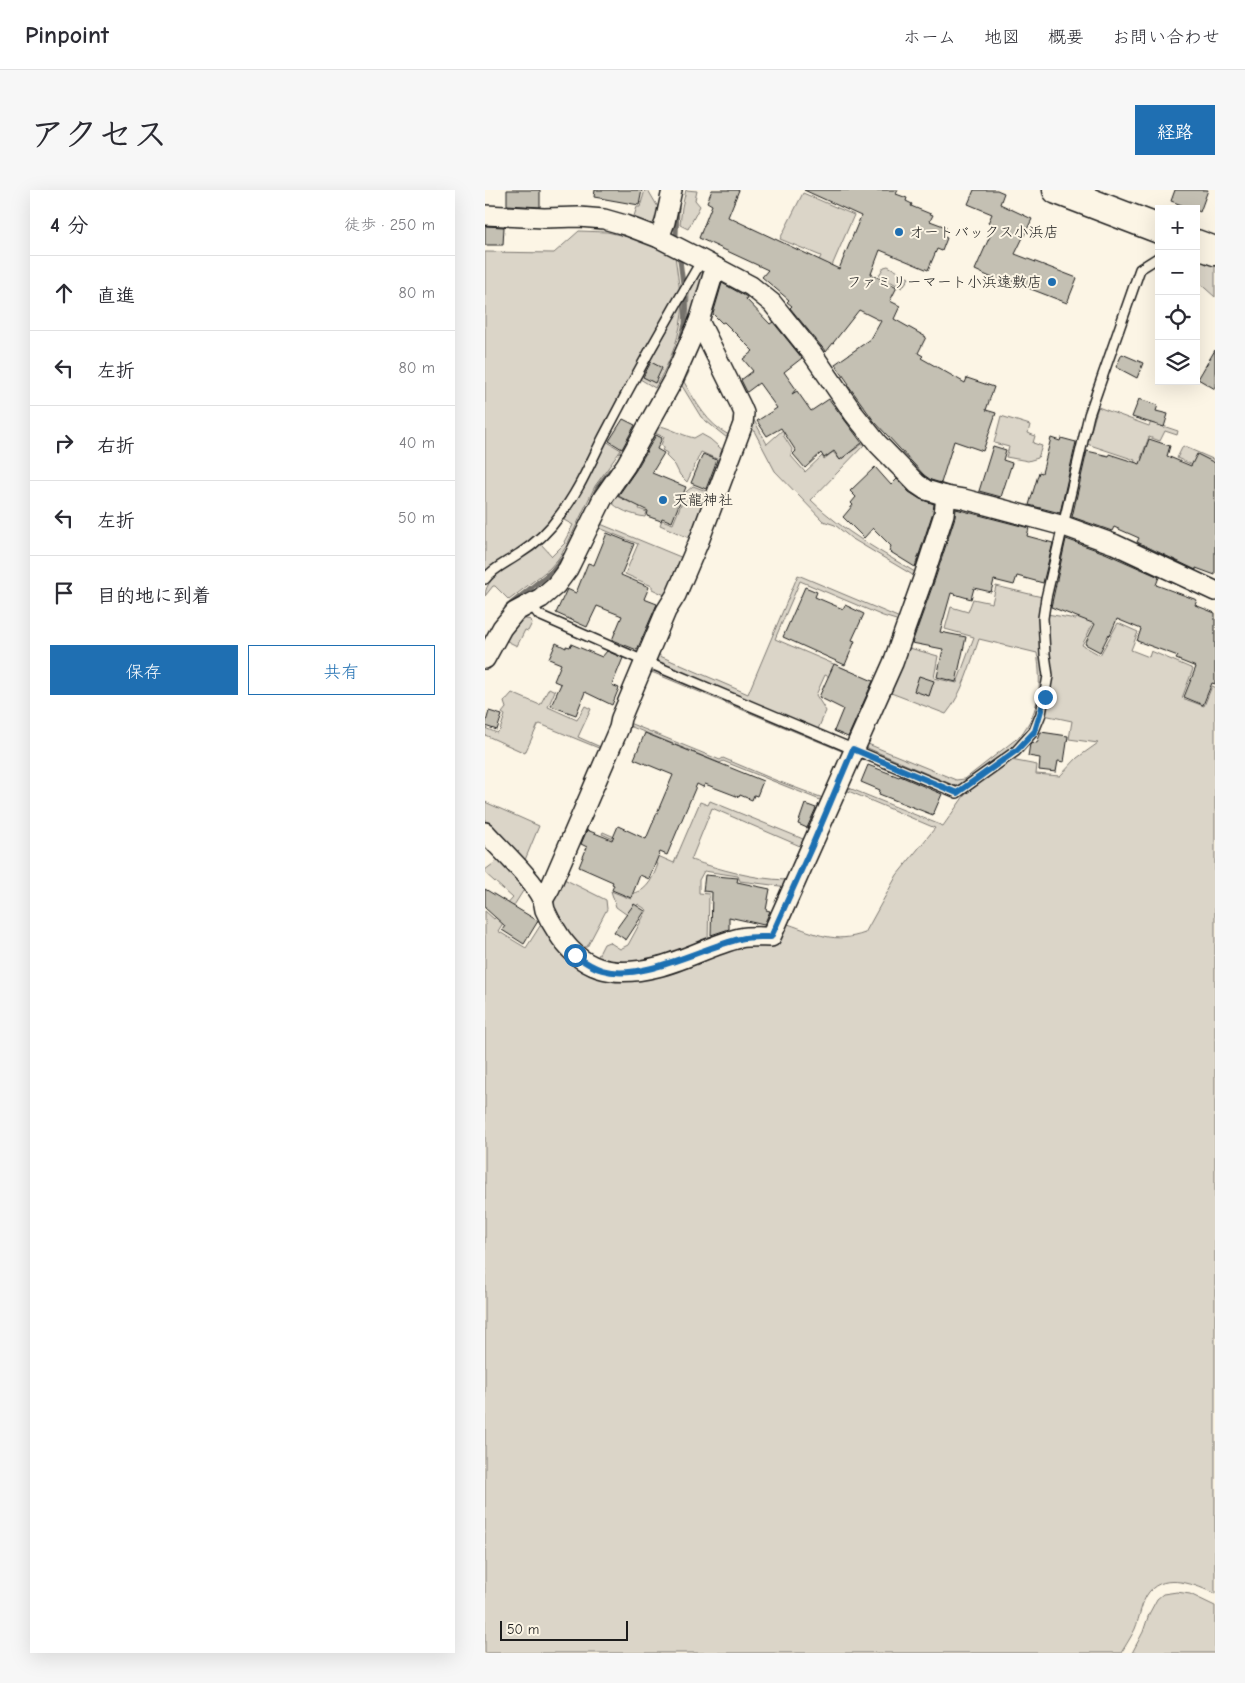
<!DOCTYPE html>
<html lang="ja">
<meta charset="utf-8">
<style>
body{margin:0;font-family:"Comic Neue","Klee One",sans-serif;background:#f7f7f7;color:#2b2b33}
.controls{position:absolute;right:15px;top:15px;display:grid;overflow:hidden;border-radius:0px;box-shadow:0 5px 20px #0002}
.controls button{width:45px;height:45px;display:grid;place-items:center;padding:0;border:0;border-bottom:1px solid #e1e1e2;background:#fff;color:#2b2b33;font:25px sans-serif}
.scale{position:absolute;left:15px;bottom:12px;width:128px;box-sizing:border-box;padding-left:5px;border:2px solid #1c1c1c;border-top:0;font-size:14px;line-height:18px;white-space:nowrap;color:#1c1c1c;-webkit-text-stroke:4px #fcf5e5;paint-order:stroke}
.stop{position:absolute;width:15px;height:15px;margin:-11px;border:4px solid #1f6fb2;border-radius:50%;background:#fff}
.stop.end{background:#1f6fb2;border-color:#fff;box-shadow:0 1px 5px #0008}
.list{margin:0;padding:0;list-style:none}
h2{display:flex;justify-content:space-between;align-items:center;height:65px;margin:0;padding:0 20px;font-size:21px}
h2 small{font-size:16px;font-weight:400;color:#7c7c81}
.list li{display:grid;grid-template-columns:32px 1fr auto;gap:15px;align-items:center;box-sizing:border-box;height:75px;padding:0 20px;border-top:1px solid #e1e1e2}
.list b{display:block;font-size:19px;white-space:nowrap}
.list em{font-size:16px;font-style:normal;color:#7c7c81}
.actions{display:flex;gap:10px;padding:15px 20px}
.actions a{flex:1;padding:11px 0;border:1px solid #1f6fb2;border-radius:0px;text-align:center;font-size:18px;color:#1f6fb2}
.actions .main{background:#1f6fb2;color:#fff}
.icon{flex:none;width:28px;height:28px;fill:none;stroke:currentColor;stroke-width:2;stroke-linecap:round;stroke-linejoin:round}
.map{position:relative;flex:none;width:730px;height:1463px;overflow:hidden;border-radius:0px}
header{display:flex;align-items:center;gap:30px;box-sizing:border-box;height:70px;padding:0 25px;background:#fff;border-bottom:1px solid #e1e1e2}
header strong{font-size:24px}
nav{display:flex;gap:28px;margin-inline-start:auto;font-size:18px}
.intro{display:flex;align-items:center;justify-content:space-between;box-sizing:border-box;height:120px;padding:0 30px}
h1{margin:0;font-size:35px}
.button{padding:12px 22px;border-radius:0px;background:#1f6fb2;color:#fff;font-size:18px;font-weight:700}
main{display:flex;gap:30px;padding:0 30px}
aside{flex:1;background:#fff;border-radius:0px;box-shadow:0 5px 20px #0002}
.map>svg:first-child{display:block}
</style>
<header>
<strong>Pinpoint</strong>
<nav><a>ホーム</a><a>地図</a><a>概要</a><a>お問い合わせ</a></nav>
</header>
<div class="intro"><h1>アクセス</h1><a class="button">経路</a></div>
<main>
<aside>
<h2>4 分<small>徒歩 · 250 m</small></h2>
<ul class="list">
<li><svg class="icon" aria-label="ahead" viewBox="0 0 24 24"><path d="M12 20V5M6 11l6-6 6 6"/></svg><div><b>直進</b></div><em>80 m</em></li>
<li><svg class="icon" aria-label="left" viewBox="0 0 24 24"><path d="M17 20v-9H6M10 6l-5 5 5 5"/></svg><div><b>左折</b></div><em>80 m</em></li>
<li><svg class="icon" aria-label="right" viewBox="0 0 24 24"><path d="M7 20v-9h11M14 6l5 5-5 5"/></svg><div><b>右折</b></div><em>40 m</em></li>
<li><svg class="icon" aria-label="left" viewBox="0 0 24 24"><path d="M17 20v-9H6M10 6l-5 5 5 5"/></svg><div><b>左折</b></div><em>50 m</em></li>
<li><svg class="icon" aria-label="arrive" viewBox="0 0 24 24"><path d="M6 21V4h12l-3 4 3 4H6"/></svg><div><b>目的地に到着</b></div></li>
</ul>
<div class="actions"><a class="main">保存</a><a>共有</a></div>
</aside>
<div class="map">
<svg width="730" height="1463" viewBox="0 0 730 1463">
<rect width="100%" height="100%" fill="#fcf5e5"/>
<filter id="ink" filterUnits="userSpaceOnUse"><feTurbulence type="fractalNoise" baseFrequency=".02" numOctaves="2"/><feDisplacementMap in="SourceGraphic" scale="10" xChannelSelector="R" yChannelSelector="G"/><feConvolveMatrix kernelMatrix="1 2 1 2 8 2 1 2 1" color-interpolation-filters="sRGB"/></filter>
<g filter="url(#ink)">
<g fill="#dbd5c8" stroke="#7c7872" fill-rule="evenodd">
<path d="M160 0H163L177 24 172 35 168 36 148 29 152 17H155Z"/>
<path d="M201 0 212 1 210 10 215 16 203 39 195 35 197 17Z"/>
<path d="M318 3 369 25 346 78 327 85 336 66 295 49Z"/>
<path d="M94 41 122 42 148 48 190 66 195 102 115 245 92 294 61 337 46 351 0 382V62L69 63Z"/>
<path d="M711 64 730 71V107L711 90Z"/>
<path d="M403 76 424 88 417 98 394 85 399 77Z"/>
<path d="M217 78 220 83 203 134 204 103Z"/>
<path d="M198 112C196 146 187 168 170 198L155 189Z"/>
<path d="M215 147 252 215 247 252 216 227 194 191ZM215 153 249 221 248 231 244 245C222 234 211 212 199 192L204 182 203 179Z"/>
<path d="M613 217 664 236 666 232 693 241 692 245 680 241 675 251 664 247 656 268 669 273 648 277 650 270 602 254Z"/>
<path d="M265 223 282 254 301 237 317 231 298 245 307 259 306 266 320 282 337 266 339 269 348 262 355 270 380 252 381 253 326 310C360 343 395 361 435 385L418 432 398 426 315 391 290 449 365 481 360 493 340 485 331 505 341 521 333 539 169 470ZM268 239 290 281 338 331 350 335 366 348 431 387 415 428 313 385 263 504 175 466 173 463 197 408 264 240Z"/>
<path d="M516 226 545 235 543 243 550 246 548 253 557 256 553 268 543 271 521 267 524 257 509 253Z"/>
<path d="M169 235C183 236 195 245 209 248L216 244 225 249 242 264 184 407 167 399V396L140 384 153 354 112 337 113 333 198 368 206 349 175 335 177 330 188 334 201 302 208 296 221 301 234 270 216 262 202 292 195 285 190 275 181 266 182 263 177 260 179 257 176 255 179 247 165 241Z"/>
<path d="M121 251 136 260 110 296 82 355 73 369 64 379 24 410 10 396H8L0 406C0 383 40 368 56 354L67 366 80 353 79 352 88 335 79 330 99 297Z"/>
<path d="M698 256 730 270V276L725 283 692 268Z"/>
<path d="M144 278 165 291 154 319 162 322 160 327C147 325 133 320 124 310L129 305 146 313 151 302 137 295Z"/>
<path d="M511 396 557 407C558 442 565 511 546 540 530 563 501 577 480 593L470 596 378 556 421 457 453 466 449 488 472 493 489 447 460 439 466 417 483 422 488 409 507 413ZM494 449 552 463C557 494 555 521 535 546L480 589 471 590 383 554 382 550 406 503 461 524C477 505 486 472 494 449Z"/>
<path d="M562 424 591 429 595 426 609 432 597 455 615 465 633 433 653 442 646 460 664 467 666 461 708 479 697 508 719 516 727 496 730 497V1404C712 1395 680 1382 664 1402 656 1412 655 1427 650 1439 646 1447 641 1455 636 1463H0V721L9 729 28 708 0 683V680L16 668 45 705 38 701 13 741 41 758 55 736 62 737 118 783 236 758 293 750 359 596 458 636 479 606 502 585 526 570 552 575 551 584 575 586 592 568 613 553 584 549 587 531 559 525 564 509 567 487 563 464ZM361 600 450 638 412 685 380 743C349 754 332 744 303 734Z"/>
<path d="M36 428 46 430 47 433 43 441 40 440 32 456 22 451V444Z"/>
<path d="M165 479 363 561 340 612 238 571 235 573 142 535ZM165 482 169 483 359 562 338 608 290 590 238 568 235 570 144 533Z"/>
<path d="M64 498 70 501 63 517 92 530 100 516 106 519 93 547 120 559 60 697 0 635V612L54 636 40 670 59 692 116 559 55 534 53 535 40 563 0 545V538L12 543 15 540 20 525 17 523 21 518 19 512 27 503 55 515Z"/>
<path d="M225 611 323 651 303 697 255 691 253 686 219 681 214 690V703L224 704 223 753 172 773 110 772 119 754 124 752 135 759 143 755 162 720 153 714 145 727 131 717 126 701 146 709 149 703C163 701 169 685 173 674L143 661 135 652 117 644 118 642 189 673 215 612 223 615ZM227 618 315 656 301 690C268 689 237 680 206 670Z"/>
<path d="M91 659 79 689 121 710 122 719 102 757H93L65 718Z"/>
<path d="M692 1402 705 1404 730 1416V1463H647L658 1442 664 1424 672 1409 678 1404Z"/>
</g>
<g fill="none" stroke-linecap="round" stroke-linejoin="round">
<g stroke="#75726c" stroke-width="5">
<path d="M191 45 192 16"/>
<path d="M195 70 198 94"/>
<path d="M194 156 200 134 201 108"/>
<path d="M108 308 113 297 125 281"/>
<path d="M22 417 66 382 80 365"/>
</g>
</g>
<g fill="#c4c0b3" stroke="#1c1c1c">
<path d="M22 0H55V17L22 15Z"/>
<path d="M110 0H157L154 15 109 7Z"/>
<path d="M227 0H254L243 27 354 79 376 26 319 0H413L411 4 422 8 421 11 427 14 426 16 448 25 445 31 461 37 457 46 462 48 457 61 452 59 443 80 395 60 386 84 412 97 405 111 415 116 409 129 441 147 433 163 438 166 436 168 480 193 482 188 509 197 501 220 511 223 498 261 469 251 456 293 446 290 439 285 389 231 363 195 364 194 350 174 386 149 396 131 374 120 341 162 305 118 307 116 302 112 304 110 277 87 283 80 214 48 227 15 222 12Z"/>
<path d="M489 0H512L519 3 515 14 547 29 530 64 592 88 582 113 520 89 518 93 490 80 509 37 503 33 507 24 483 14Z"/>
<path d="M690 0H723L715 22 711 20V19H707L686 11Z"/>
<path d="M0 36 19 37 18 55H0Z"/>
<path d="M237 93 262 107 261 109 285 134 288 132 317 168 299 182 311 199 307 204 312 201 326 221 344 209 377 253 355 270 349 261 339 268 336 263 320 278 308 264 311 261 296 238 282 246 272 231 292 218 274 193 262 202 256 190 268 181 258 169 268 161 239 132 237 133 228 124Z"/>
<path d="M730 160V199L713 189Z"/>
<path d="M637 164 658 173 652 188 631 177Z"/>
<path d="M166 172 177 178 170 193 158 187Z"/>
<path d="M654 209 673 215 671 221 683 224 679 237 647 227Z"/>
<path d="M138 229 150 235 137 259 124 251Z"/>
<path d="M171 245 177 248 172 259 179 263 167 283 201 297 187 332 177 328 176 331 162 326 163 321 133 306 151 280Z"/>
<path d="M566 248 575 251 576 248 591 252 575 323 544 315 554 282 557 283Z"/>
<path d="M664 249 685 256 682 266 706 276 712 264 730 273V385L711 378V380L652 352 654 348 629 337 627 341 587 327 602 261 624 266V264L655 274Z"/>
<path d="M508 256 521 260 518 270 527 273 516 307 494 301Z"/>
<path d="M218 264 232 270 221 299 206 293Z"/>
<path d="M390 277 406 295 412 289 424 302 435 309 449 314 448 322 430 377 404 361 406 356 388 338 379 348 358 327 368 315 366 313 371 307 365 301Z"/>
<path d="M471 319 544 338 542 346 568 353 558 393 532 386 529 395 509 390 506 402 489 398 486 409 466 403 455 442 481 447 471 492 452 487 458 459 427 453 450 389 470 327Z"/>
<path d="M122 343 149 354 136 385 164 397 159 409 172 414 152 460 127 450 137 426 112 416 102 437 71 423 82 399 91 403 103 373 109 375Z"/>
<path d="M581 349 620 363 674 387 671 395 712 410 710 415 730 423V494L727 493 718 515 699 507 711 477 691 469 693 466 652 451 656 439 632 429 625 445 624 444 615 462 600 454 610 434 566 417Z"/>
<path d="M320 397 332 402 330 407 358 419 360 415 379 424 367 450 370 451 360 475 298 447Z"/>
<path d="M71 453 81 458V456L85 457 86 454 117 467 122 461 138 468 127 495 134 498 127 515 100 502 91 525 66 516 76 494 69 491 76 474 64 469Z"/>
<path d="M349 474 388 491 363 547 349 541 358 519 334 507Z"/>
<path d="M434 486 449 491 444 506 429 501Z"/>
<path d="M4 521 17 525 12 540 0 536Z"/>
<path d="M556 542 583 546 579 572 573 571 571 582 554 580 555 568 543 566 545 554 547 552 552 553Z"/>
<path d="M160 543 278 591 272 606 269 605 267 610 255 605 254 607 220 594 218 597 212 594 182 665 175 662 164 689 155 685 146 708 127 700 129 695 127 694 128 692 94 677 102 657 96 654 102 640 127 650 133 636 161 649 188 585 149 569Z"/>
<path d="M383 575 414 587 415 586 457 604 448 625 394 604 395 600 376 592Z"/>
<path d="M320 614 331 618 322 638 313 634Z"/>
<path d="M220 685 253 688 252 692 285 699 281 720 285 721 279 735 244 727V739L226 745 227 702 218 701Z"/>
<path d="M0 699 53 731 39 754 17 740 20 736 0 718Z"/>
<path d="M149 714 160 721 141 750 129 742Z"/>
</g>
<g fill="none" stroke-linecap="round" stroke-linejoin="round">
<g stroke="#1c1c1c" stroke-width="12">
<g id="lane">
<path d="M0 389C8 378 23 372 34 364 50 354 64 341 75 325 94 301 105 273 119 246 150 186 183 127 217 70"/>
<path d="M45 413 54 425 159 471 472 603 531 561 549 541 556 524 563 486 560 464 558 428 561 408 604 225 655 79 674 67"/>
</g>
</g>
<g stroke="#1c1c1c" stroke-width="22">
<g id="street">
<path d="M0 25 59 28 94 27 119 29 140 35 174 48 217 70 266 96 287 113 327 163 369 224 393 254 432 294 441 300 461 306 479 309 579 336 629 354 730 401"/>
<path d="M174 48 180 32 187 0"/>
<path d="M0 469 17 438 30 422 56 408 71 395 83 379 118 308 141 275 188 190 214 131 228 85 232 78"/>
<path d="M0 642C16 660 47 688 57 709 59 712 59 716 60 720 63 727 67 734 71 740 95 781 128 788 172 777 201 770 226 755 255 748 265 746 276 747 286 747L408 473 439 386 459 324 461 306"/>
<path d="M58 710 65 698 134 538 136 528 181 421 191 405 214 351 258 234 259 223 256 216 214 131"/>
</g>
</g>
<g stroke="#1c1c1c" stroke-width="31">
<g id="highway">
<path d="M572 0 674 39"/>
<path d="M711 54 730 61"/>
</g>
</g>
<use href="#lane" stroke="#fcf5e5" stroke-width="9"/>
<use href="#street" stroke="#fcf5e5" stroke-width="19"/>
<use href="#highway" stroke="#fcf5e5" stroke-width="28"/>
</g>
</g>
<g fill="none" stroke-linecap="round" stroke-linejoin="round" filter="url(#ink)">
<path stroke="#1f6fb2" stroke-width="6" d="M90 765C98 771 107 777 117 780 157 792 215 758 255 749 265 746 276 747 286 747L327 656 368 559 472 603 532 560 550 541 560 507"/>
</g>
<g fill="#1f6fb2" stroke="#fcf5e5" stroke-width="2">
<circle cx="414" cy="42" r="5"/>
<circle cx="567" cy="92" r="5"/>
<circle cx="178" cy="310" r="5"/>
</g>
<g text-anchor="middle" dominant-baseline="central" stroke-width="4" stroke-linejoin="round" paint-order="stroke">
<g font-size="15" fill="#1c1c1c" stroke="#fcf5e5" text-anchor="start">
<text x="424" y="42">オートバックス小浜店</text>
<text x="557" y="92" text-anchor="end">ファミリーマート小浜遠敷店</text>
<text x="188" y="310">天龍神社</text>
</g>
</g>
</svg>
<div class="controls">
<button>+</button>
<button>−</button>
<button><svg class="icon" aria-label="locate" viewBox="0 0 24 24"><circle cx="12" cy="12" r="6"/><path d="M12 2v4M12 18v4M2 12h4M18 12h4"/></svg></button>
<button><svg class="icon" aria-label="layers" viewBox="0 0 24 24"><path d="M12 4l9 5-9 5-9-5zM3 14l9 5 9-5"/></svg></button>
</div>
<div class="scale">50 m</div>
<div class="stop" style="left:90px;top:765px"></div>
<div class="stop end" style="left:560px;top:507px"></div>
</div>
</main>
